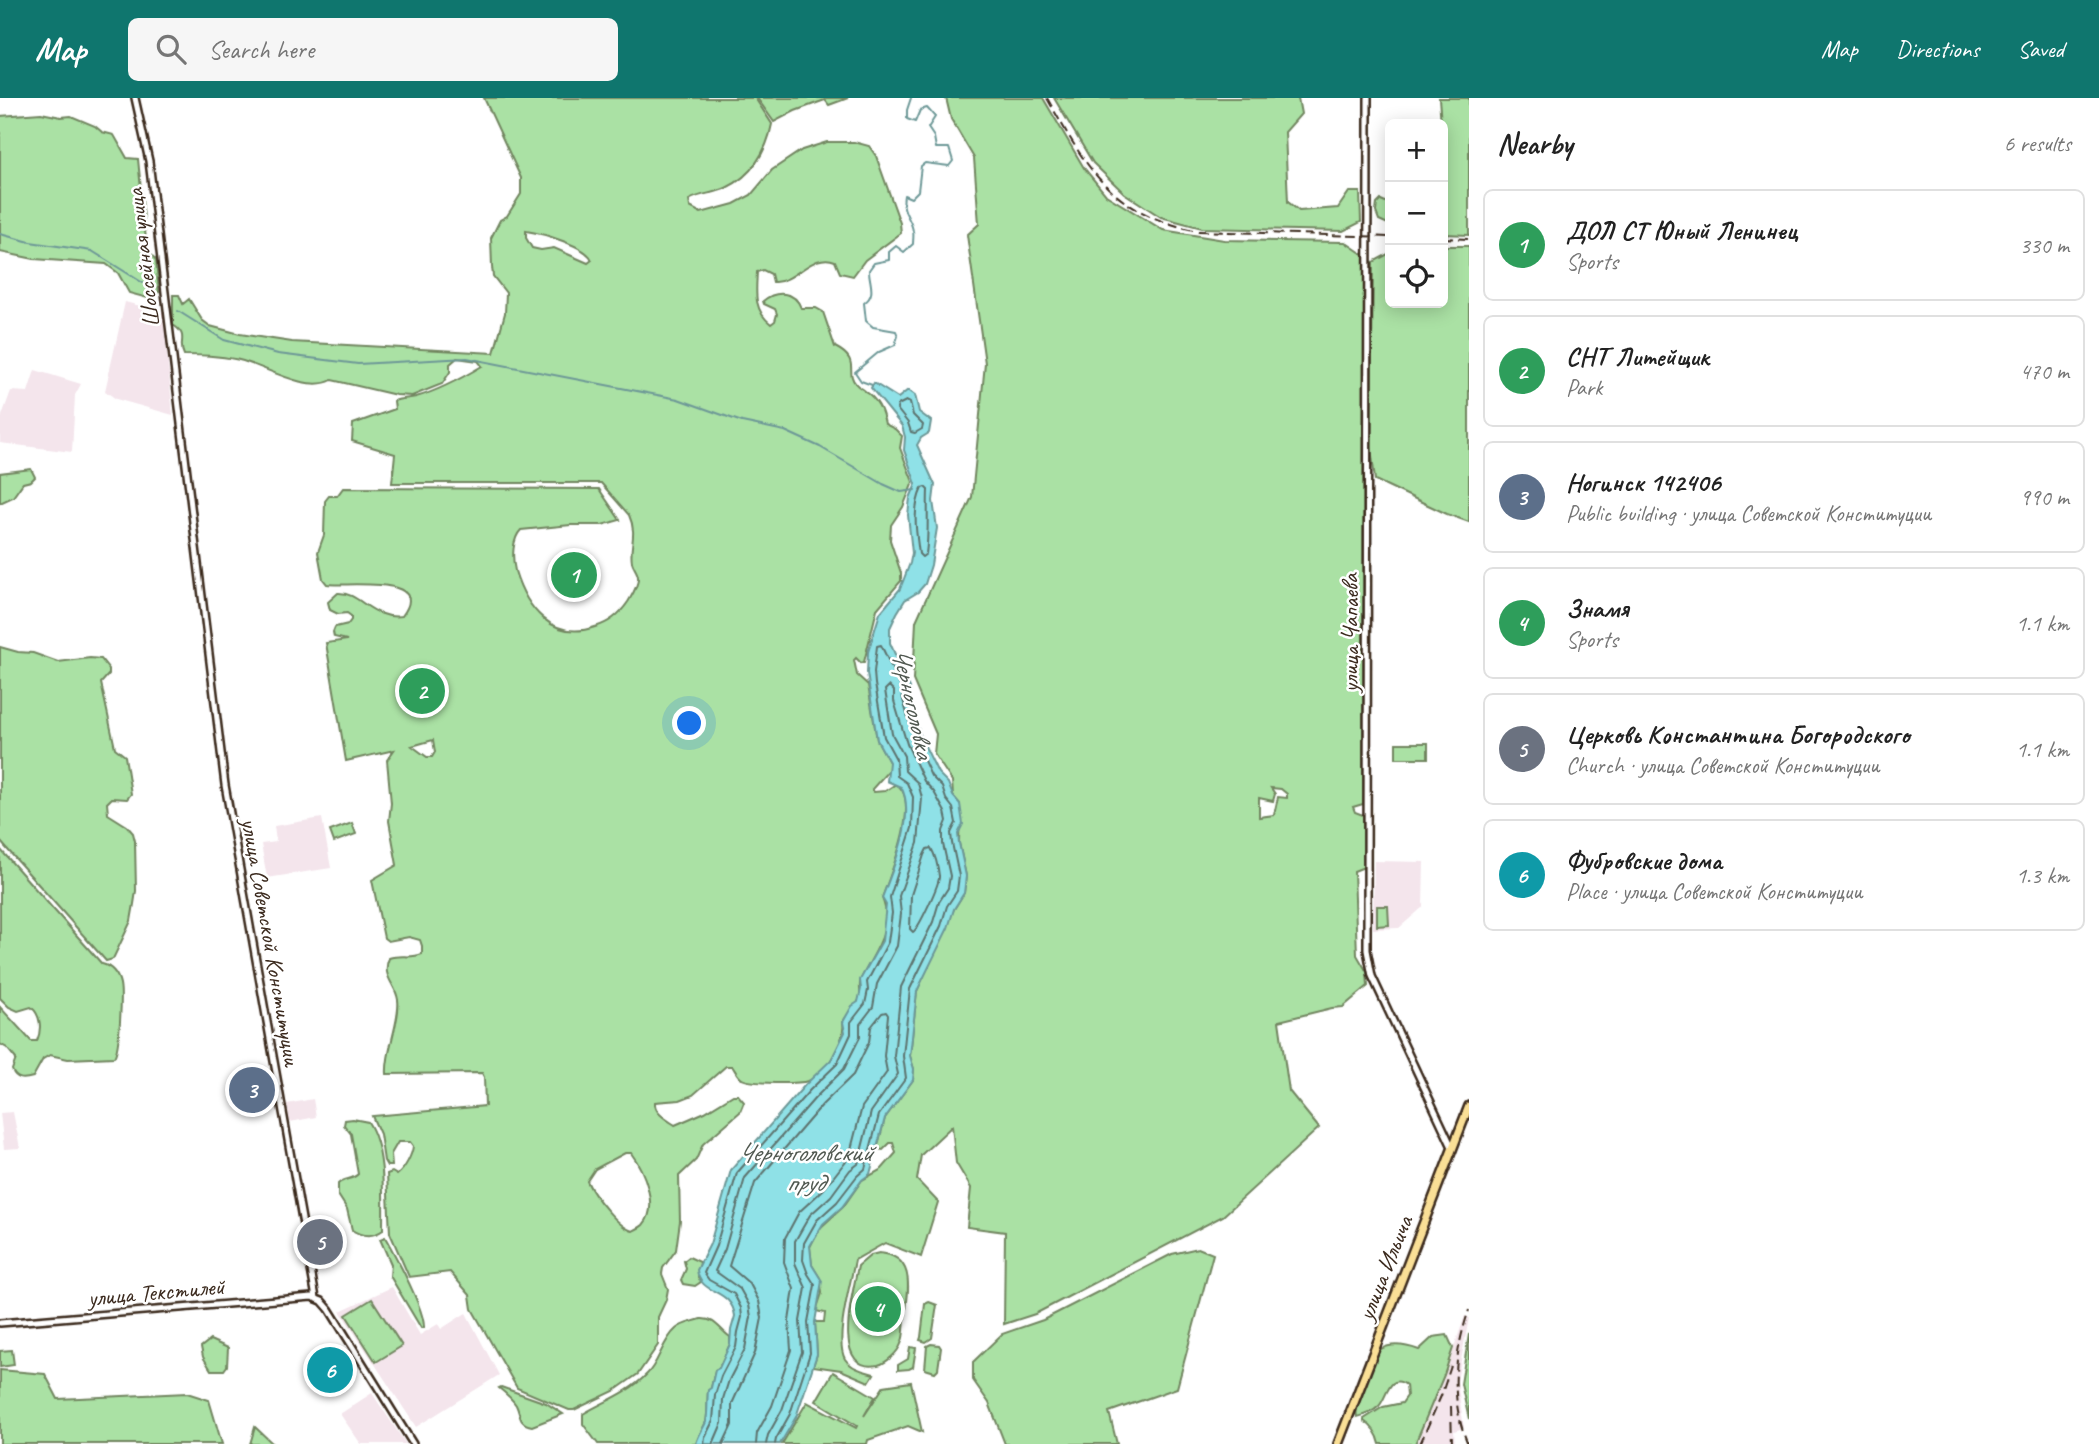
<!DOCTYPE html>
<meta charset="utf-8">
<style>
body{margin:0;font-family:Caveat,sans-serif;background:#f6f6f6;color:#222}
.controls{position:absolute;right:21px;top:21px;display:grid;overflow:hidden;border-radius:10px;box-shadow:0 4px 18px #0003}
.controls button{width:63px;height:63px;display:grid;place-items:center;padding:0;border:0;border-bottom:2px solid #e0e0e0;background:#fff;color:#222;font:35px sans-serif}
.you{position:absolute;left:690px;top:626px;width:24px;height:24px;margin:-18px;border:5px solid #fff;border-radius:50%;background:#1a73e8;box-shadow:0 0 0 10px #1a73e833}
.badge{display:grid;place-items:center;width:46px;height:46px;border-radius:50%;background:#0f766e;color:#fff;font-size:23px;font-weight:700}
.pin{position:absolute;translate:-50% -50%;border:4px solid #fff;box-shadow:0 2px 7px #0006}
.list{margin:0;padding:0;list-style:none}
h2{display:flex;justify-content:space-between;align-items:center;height:91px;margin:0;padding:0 28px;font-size:30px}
h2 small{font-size:23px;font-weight:400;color:#767676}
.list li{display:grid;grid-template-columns:46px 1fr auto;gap:21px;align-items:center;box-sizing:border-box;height:112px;margin:0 14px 14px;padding:0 14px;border:2px solid #e0e0e0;border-radius:10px}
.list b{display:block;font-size:26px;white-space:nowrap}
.list p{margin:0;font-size:23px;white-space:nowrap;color:#767676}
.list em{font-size:23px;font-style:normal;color:#767676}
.icon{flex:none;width:38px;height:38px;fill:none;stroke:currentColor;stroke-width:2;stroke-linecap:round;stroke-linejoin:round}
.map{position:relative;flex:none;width:1469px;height:1346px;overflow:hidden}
header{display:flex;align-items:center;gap:42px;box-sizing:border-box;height:98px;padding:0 35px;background:#0f766e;color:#fff}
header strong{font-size:33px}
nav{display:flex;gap:38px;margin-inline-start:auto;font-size:24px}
.search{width:490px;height:63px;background:#f6f6f6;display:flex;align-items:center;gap:18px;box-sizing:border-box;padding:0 24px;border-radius:10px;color:#767676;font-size:26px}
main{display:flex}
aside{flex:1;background:#fff}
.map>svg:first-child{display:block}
</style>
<header>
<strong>Map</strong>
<div class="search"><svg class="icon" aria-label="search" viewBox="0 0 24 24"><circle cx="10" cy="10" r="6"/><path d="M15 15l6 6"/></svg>Search here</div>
<nav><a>Map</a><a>Directions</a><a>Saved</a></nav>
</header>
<main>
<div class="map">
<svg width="1469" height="1346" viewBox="0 0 1469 1346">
<rect width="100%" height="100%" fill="#fff"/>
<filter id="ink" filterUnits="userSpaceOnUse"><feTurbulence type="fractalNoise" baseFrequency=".0143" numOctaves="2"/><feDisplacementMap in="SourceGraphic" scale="14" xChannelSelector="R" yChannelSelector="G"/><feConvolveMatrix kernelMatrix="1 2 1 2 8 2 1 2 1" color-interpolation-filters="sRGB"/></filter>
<g filter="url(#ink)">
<g fill="#f4e5ec">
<path d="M125 204 163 214 173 317 116 301 105 293Z"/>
<path d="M35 272 81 286 75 297 72 354 0 345V323L11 293 28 294Z"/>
<path d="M322 720 331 770 267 780 261 746 276 744 274 728Z"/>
<path d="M1374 763 1424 764 1423 809 1399 830 1373 831Z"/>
<path d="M313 1001 316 1019 290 1024 287 1006Z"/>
<path d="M13 1014 20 1050 4 1051 0 1015Z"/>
<path d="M392 1189 420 1237 438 1226 441 1231 466 1215 499 1277 416 1329 340 1213Z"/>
<path d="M1465 1218 1469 1220 1457 1283 1464 1330 1454 1333 1455 1346H1415L1444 1277Z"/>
<path d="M372 1295 406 1346H361L340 1316Z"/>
</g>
<g fill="#aae1a4" stroke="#728661" stroke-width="2" fill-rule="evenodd">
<path d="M484 0H755L772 26C767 53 752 78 726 90 714 96 701 95 689 102L690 109 701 115 734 106 751 97 772 72 802 52 827 44H854L869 48 876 58 900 125 901 135 865 162 853 178 840 175 835 163C813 153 794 186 773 184L771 176 763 172 757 174C756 194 753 212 771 226L775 223 777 216 775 211 764 206 763 203C776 192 795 193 801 210H816L823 214 835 249C862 263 844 273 856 286 858 289 862 290 865 293 878 302 882 312 885 326L895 331 902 338 900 350 913 384 903 409 891 427 890 442 901 475V483L877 511 864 564 861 565 856 560 854 562 857 577 868 587 877 642 889 664V672L872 691 874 694 885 693 896 686C922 702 890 777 882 800 895 831 873 855 861 881 858 887 862 895 859 902 855 910 847 916 843 924 846 942 826 977 808 983 798 986 751 986 742 981 738 979 735 972 732 968H726L693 997 680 1002 655 1004C654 1015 666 1021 675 1027L705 1014 733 997H738L744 1004 740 1014 703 1046 696 1062 679 1078 680 1123 676 1152 663 1170 662 1176 668 1191 666 1202 658 1219V1247L638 1276 614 1293 574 1312H569L517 1290 472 1211 470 1197 450 1174 409 1179 390 1135 387 1076 392 1074 397 1077C405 1071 412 1057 413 1048L410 1044H398L391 1056 392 1068H387L384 1063 380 1036 372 1018 485 1008 484 979 482 975 387 976C385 954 401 921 398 902 396 886 381 879 389 860 401 856 411 861 422 856V848L420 842 409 839 388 843 384 840 372 782 397 767 389 723 391 705 387 662 394 652 346 663 326 545 347 542 334 539 333 534 335 529 348 526 351 522V518L347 515 338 516 330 512 328 504 338 495C360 494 371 522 402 518 434 476 346 489 327 486L323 481 318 454 324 437 325 403 329 398H337L343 390 599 391 620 422 602 427H571L521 432C512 441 512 460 515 473 526 509 552 544 595 529 609 525 620 516 628 504 632 497 639 487 638 479 638 474 633 469 632 464 629 448 638 437 629 417L601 385H392L395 356 352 343 353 326 395 311 394 303C401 300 408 301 416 299 438 293 462 280 482 268L478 263 457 260 450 266V274L442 286 412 298 396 297 332 282C309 295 267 270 243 263 224 258 204 257 184 257 177 244 190 238 173 227V197H179L183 206 189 201 202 222 210 228 240 236 292 244 494 255 505 215 506 195 493 178 492 169 491 140 500 122 507 118 521 96V80ZM526 133C541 135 587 148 592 162L588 165 554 150 541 152 532 150 526 140ZM433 642 435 654 432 659H427L412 648ZM625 1055H631C643 1071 660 1109 643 1127 640 1130 636 1131 633 1133 619 1130 593 1097 587 1083L595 1071Z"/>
<path d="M757 0H848L829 7 825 2 795 13 774 24Z"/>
<path d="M946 0H1043L1084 70 1106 97 1163 132 1224 142 1345 144 1364 157 1363 706 1353 709 1355 714 1363 717 1364 769 1354 773 1357 857 1367 874 1368 888 1343 909 1332 910 1279 923 1289 993 1319 1030 1223 1118 1035 1216 1004 1226 1005 1134 967 1129 971 1090 956 1065 952 1028 921 1057 917 1082 938 1104 921 1159 885 1145 855 1162C851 1184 834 1242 845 1261 852 1271 864 1273 874 1276L869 1284 841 1272 813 1268 817 1256 815 1224H824L825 1215 816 1213 822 1195 820 1180 812 1167 810 1149 819 1131 843 1109 862 1082 882 1071 896 1055 893 1045H890L883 1052 877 1051 885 1020 913 982 914 971 910 958 917 893 954 811 964 795 966 778 959 745 960 706 953 698 952 683 934 656 936 636 913 582 916 523 972 399 985 265 967 137 979 126 974 60 951 21ZM1271 690 1281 691 1287 696V700L1278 699 1274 717 1259 719V700L1273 703 1275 696Z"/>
<path d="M1054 0H1298L1301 16 1285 34 1288 104 1299 113 1338 110 1349 94H1360L1361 124 1343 133 1202 130 1161 119 1124 95 1093 65Z"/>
<path d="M1439 0H1469V137L1443 136V26H1441Z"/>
<path d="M41 15 61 19 71 18 95 28 102 34 114 37 127 60 138 61 147 152 156 162 159 194 151 201 129 195 118 175 106 166 34 161 0 154V18Z"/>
<path d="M1381 102 1390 106V127L1379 122 1376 114 1377 106Z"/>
<path d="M1443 148H1469V424L1447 416 1375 382 1371 349 1373 164 1390 155V205H1443Z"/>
<path d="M31 371 35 379 31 383 23 385 13 399 0 405V375Z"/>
<path d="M579 465 587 476 569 490 560 479Z"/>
<path d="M0 549 18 554 33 555 58 564 90 560 101 561 109 571V576L101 585 115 650 125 658 131 696 127 701 112 700 107 705 108 716 127 728 133 735 135 743 136 793 134 806 131 823 113 861 106 863 0 743Z"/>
<rect x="1396" y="645" width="32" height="15"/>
<path d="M352 725 356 736 334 744 330 733Z"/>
<path d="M0 751 102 866C111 868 118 876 120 886 122 896 120 951 114 959L68 961 50 957 43 961 33 979C23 982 16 982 12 972L16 961 7 950 0 946V909L31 943H37C42 931 41 917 31 909L18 913 9 909 0 900Z"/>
<path d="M1377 808H1388L1389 827 1377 828Z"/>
<path d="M353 1021 368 1024C386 1051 383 1100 383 1132 374 1139 362 1139 352 1132L347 1111 338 1097V1086C344 1080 353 1082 358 1076L351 1036 344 1027 345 1022Z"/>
<path d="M385 1139C395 1157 425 1212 424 1230H421L390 1178 391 1166 380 1141Z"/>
<path d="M1198 1150 1213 1156 1177 1290 1109 1314 1117 1346H1005L989 1305 973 1282V1264L1002 1236 1043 1222 1172 1156Z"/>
<path d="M879 1155C917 1158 908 1193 905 1219 904 1227 905 1238 901 1246 898 1254 887 1265 878 1267 829 1276 854 1191 858 1168L871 1157Z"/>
<path d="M689 1159 700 1164 698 1179 701 1184 695 1188 683 1186 681 1182 686 1171 684 1163Z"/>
<path d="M372 1201 402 1248 376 1264 346 1217Z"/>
<path d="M929 1204 937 1207 932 1240 926 1244 920 1242 921 1239 925 1206Z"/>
<path d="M701 1221C715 1220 719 1231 730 1239V1246L719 1270 715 1272 711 1290 708 1293C707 1302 708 1315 706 1324 703 1331 698 1338 696 1346H598L583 1326V1316C605 1303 629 1295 647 1276 659 1265 662 1243 676 1231 682 1225 693 1224 701 1221Z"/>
<path d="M1469 1236V1321L1461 1286Z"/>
<path d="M1447 1237 1453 1250 1444 1277 1415 1346H1380C1378 1337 1372 1328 1364 1323V1321L1383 1309 1402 1305 1407 1298 1406 1287C1389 1274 1387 1300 1379 1308 1373 1314 1365 1317 1357 1319 1354 1309 1372 1255 1381 1251 1393 1244 1408 1248 1419 1252L1433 1239Z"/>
<path d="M210 1242 228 1250 227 1268 224 1272H211L203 1259 201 1249Z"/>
<path d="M931 1246 939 1247 941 1250 938 1271 935 1274 925 1271 927 1248Z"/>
<path d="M910 1249 916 1250 913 1269 909 1271 898 1272V1267L908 1261Z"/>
<path d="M12 1252 14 1267 0 1269V1253Z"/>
<path d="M0 1272 45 1276 58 1301 187 1295 209 1302 222 1346H0Z"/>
<path d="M833 1274 875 1299 864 1318 884 1288 911 1284 922 1334 908 1328 868 1342 867 1346H782L807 1304 856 1330 857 1328 816 1303Z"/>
<path d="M501 1289 546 1305 563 1316 532 1328C518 1326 521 1317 516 1307 512 1301 504 1294 499 1290Z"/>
<path d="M255 1329 272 1345 274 1346H250Z"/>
</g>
<path fill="#8fe1e7" stroke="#6d9897" stroke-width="2" d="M874 285 898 300 908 292 915 297 919 314 931 323 929 335 921 340 917 347 935 387 933 403 937 430 931 467 925 486 918 494 905 502 897 515 890 530V545L910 590 909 600 921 640 938 675 948 685 953 698 960 706 963 726 958 736 959 745 966 778 964 795 954 811 948 830 917 893 910 958 914 971 913 982 885 1020 870 1076 862 1082 842 1109 823 1126 810 1148 812 1167 822 1183 815 1224 817 1256 796 1319 780 1346H696C698 1338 703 1331 706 1324 708 1315 707 1302 708 1292L711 1290 715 1272 719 1270 730 1246 731 1232 735 1218C731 1189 700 1198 697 1172L710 1146 731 1072 805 987 831 962 845 934 843 924 852 908 858 904 861 891 860 882 882 843 886 807 882 800C892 773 917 716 901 689L887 683 889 664 877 642 867 575 868 554 880 515 900 491 910 465 912 455 908 417 910 400 916 386 904 352 905 339 902 328 871 290Z"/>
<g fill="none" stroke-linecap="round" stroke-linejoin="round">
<g stroke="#5d736e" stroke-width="2">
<path d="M906 303 910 305 913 317 923 327 922 331 915 335 911 334 908 325 897 311 898 307Z"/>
<path d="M925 389 928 392C927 414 929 434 926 456L922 459 919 456C916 433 912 411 922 390Z"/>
<path d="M931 750C935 757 938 769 939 778 940 785 919 830 913 834L910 831 911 797 924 757 927 751Z"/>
<path d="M704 1346 705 1339 713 1323 715 1297 721 1278 736 1249 738 1234 742 1219 741 1210 734 1196 709 1182 704 1175 716 1148 737 1075 810 992 837 966 851 936V924L865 906 868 892 867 884 888 844 892 815 890 799 912 730 913 699 907 685 897 678 896 661 884 639 875 586 874 574 877 548 881 547 902 591 903 602 915 643 931 678 942 689 946 701 953 710 956 725 951 735 952 745 959 778 957 793 947 808 941 828 910 891 903 958 906 980 879 1017 865 1071 857 1078 837 1104 817 1122 804 1145 803 1162 808 1176 815 1187 808 1224 810 1255 790 1316 776 1341 775 1346"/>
<path d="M713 1346 722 1325 723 1301 729 1282 745 1251 751 1219 749 1207 740 1191 715 1173 725 1151 745 1080 816 999 844 971 860 939V926L873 909 877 886 897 848 901 816 899 798 918 745 922 700 918 685 905 673 904 658 892 636 885 592 889 588 894 593V603L907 646 924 683 934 694 945 714 947 723 943 733V746L950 778 948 790 939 804 933 824 901 889 894 958 898 976 871 1014 858 1066 850 1072 831 1098 810 1117 795 1143V1165L806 1190 800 1223 802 1254 782 1312 768 1337 766 1346"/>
<path d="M723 1346 732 1327V1306L755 1255 762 1220 759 1203 750 1186 729 1168 755 1085 823 1006 853 977 869 944 871 929 882 915 886 914 888 917 884 958 887 974 862 1009 849 1059 824 1091 799 1114 785 1140 784 1164 794 1191 789 1223 791 1252 772 1308 757 1335 756 1346"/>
</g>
<g stroke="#6d9897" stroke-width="2">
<path d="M0 136 30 144 92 153 143 185"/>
<path d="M178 213 224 242 278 256 358 266 467 260 678 301 742 324 785 333 820 349 883 386 901 394 915 392"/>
<path d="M872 287 861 283 855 274 879 254 895 247 898 238 896 233 873 229 866 223 864 205C877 196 869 185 869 172L874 165 889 162V154L896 148 904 154 913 146C913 142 914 137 913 133 911 119 901 115 904 97L911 100 918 93 921 68 925 65 949 68 953 63 949 50H936L934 39 928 30 935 19 927 10 920 12 915 24 907 21V12L911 0"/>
</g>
<g stroke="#3b2a1e" stroke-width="10">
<g id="minor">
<path d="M135 0 149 63 225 687 316 1200"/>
<path d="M1368 0 1367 852 1372 878 1452 1049"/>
<path d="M0 1225 312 1199 322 1203 329 1211 413 1346"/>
</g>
</g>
<g stroke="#3b2a1e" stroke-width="12">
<path id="major" d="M1338 1346 1469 1008"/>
</g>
<use href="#minor" stroke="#fff" stroke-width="5"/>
<use href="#major" stroke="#fadf96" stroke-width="7"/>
<g stroke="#3b2a1e" stroke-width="2" stroke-dasharray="10 5" stroke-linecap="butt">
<path d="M1047 0C1088 73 1111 115 1198 133L1390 139"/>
<path d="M1443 140 1469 141"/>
<path d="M1451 1308 1452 1346"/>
<path d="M1420 1346 1441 1298 1451 1268"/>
<path d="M1468 1346C1449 1303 1454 1255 1469 1212"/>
</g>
</g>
</g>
<g text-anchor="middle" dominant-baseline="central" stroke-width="5" stroke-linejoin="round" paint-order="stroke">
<g font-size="24" fill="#3b2a1e" stroke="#fff">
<text transform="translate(143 160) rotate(-97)">Шоссейная улица</text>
<text transform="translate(1350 535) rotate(-90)">улица Чапаева</text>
<text transform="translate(271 844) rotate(80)">улица Советской Конституции</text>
<text transform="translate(1385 1170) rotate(-68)">улица Ильича</text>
<text transform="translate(156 1194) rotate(-5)">улица Текстилей</text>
</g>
<g font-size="26" font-style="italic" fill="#505850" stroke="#fff">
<text transform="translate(913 605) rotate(77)">Черноголовка</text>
<text x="805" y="1054">Черноголовский<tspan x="805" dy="30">пруд</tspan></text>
</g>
</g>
</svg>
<div class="controls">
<button>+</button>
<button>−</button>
<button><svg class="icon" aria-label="locate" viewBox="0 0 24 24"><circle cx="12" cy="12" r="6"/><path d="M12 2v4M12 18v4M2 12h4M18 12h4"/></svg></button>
</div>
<div class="you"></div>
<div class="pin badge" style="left:574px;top:477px;background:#2e9e5b">1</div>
<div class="pin badge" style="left:422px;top:593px;background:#2e9e5b">2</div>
<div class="pin badge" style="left:252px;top:992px;background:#5c6f8a">3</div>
<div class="pin badge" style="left:878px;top:1211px;background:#2e9e5b">4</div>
<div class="pin badge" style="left:320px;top:1144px;background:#6b7280">5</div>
<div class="pin badge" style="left:330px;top:1272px;background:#0f9aa8">6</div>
</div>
<aside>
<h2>Nearby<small>6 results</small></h2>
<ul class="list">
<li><span class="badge" style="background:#2e9e5b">1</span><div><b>ДОЛ СТ Юный Ленинец</b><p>Sports</p></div><em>330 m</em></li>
<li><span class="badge" style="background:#2e9e5b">2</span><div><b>СНТ Литейщик</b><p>Park</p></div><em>470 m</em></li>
<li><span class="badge" style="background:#5c6f8a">3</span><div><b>Ногинск 142406</b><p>Public building · улица Советской Конституции</p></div><em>990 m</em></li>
<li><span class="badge" style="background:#2e9e5b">4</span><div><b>Знамя</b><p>Sports</p></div><em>1.1 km</em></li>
<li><span class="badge" style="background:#6b7280">5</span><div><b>Церковь Константина Богородского</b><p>Church · улица Советской Конституции</p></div><em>1.1 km</em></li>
<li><span class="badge" style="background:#0f9aa8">6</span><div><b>Фубровские дома</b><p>Place · улица Советской Конституции</p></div><em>1.3 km</em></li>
</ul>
</aside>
</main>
